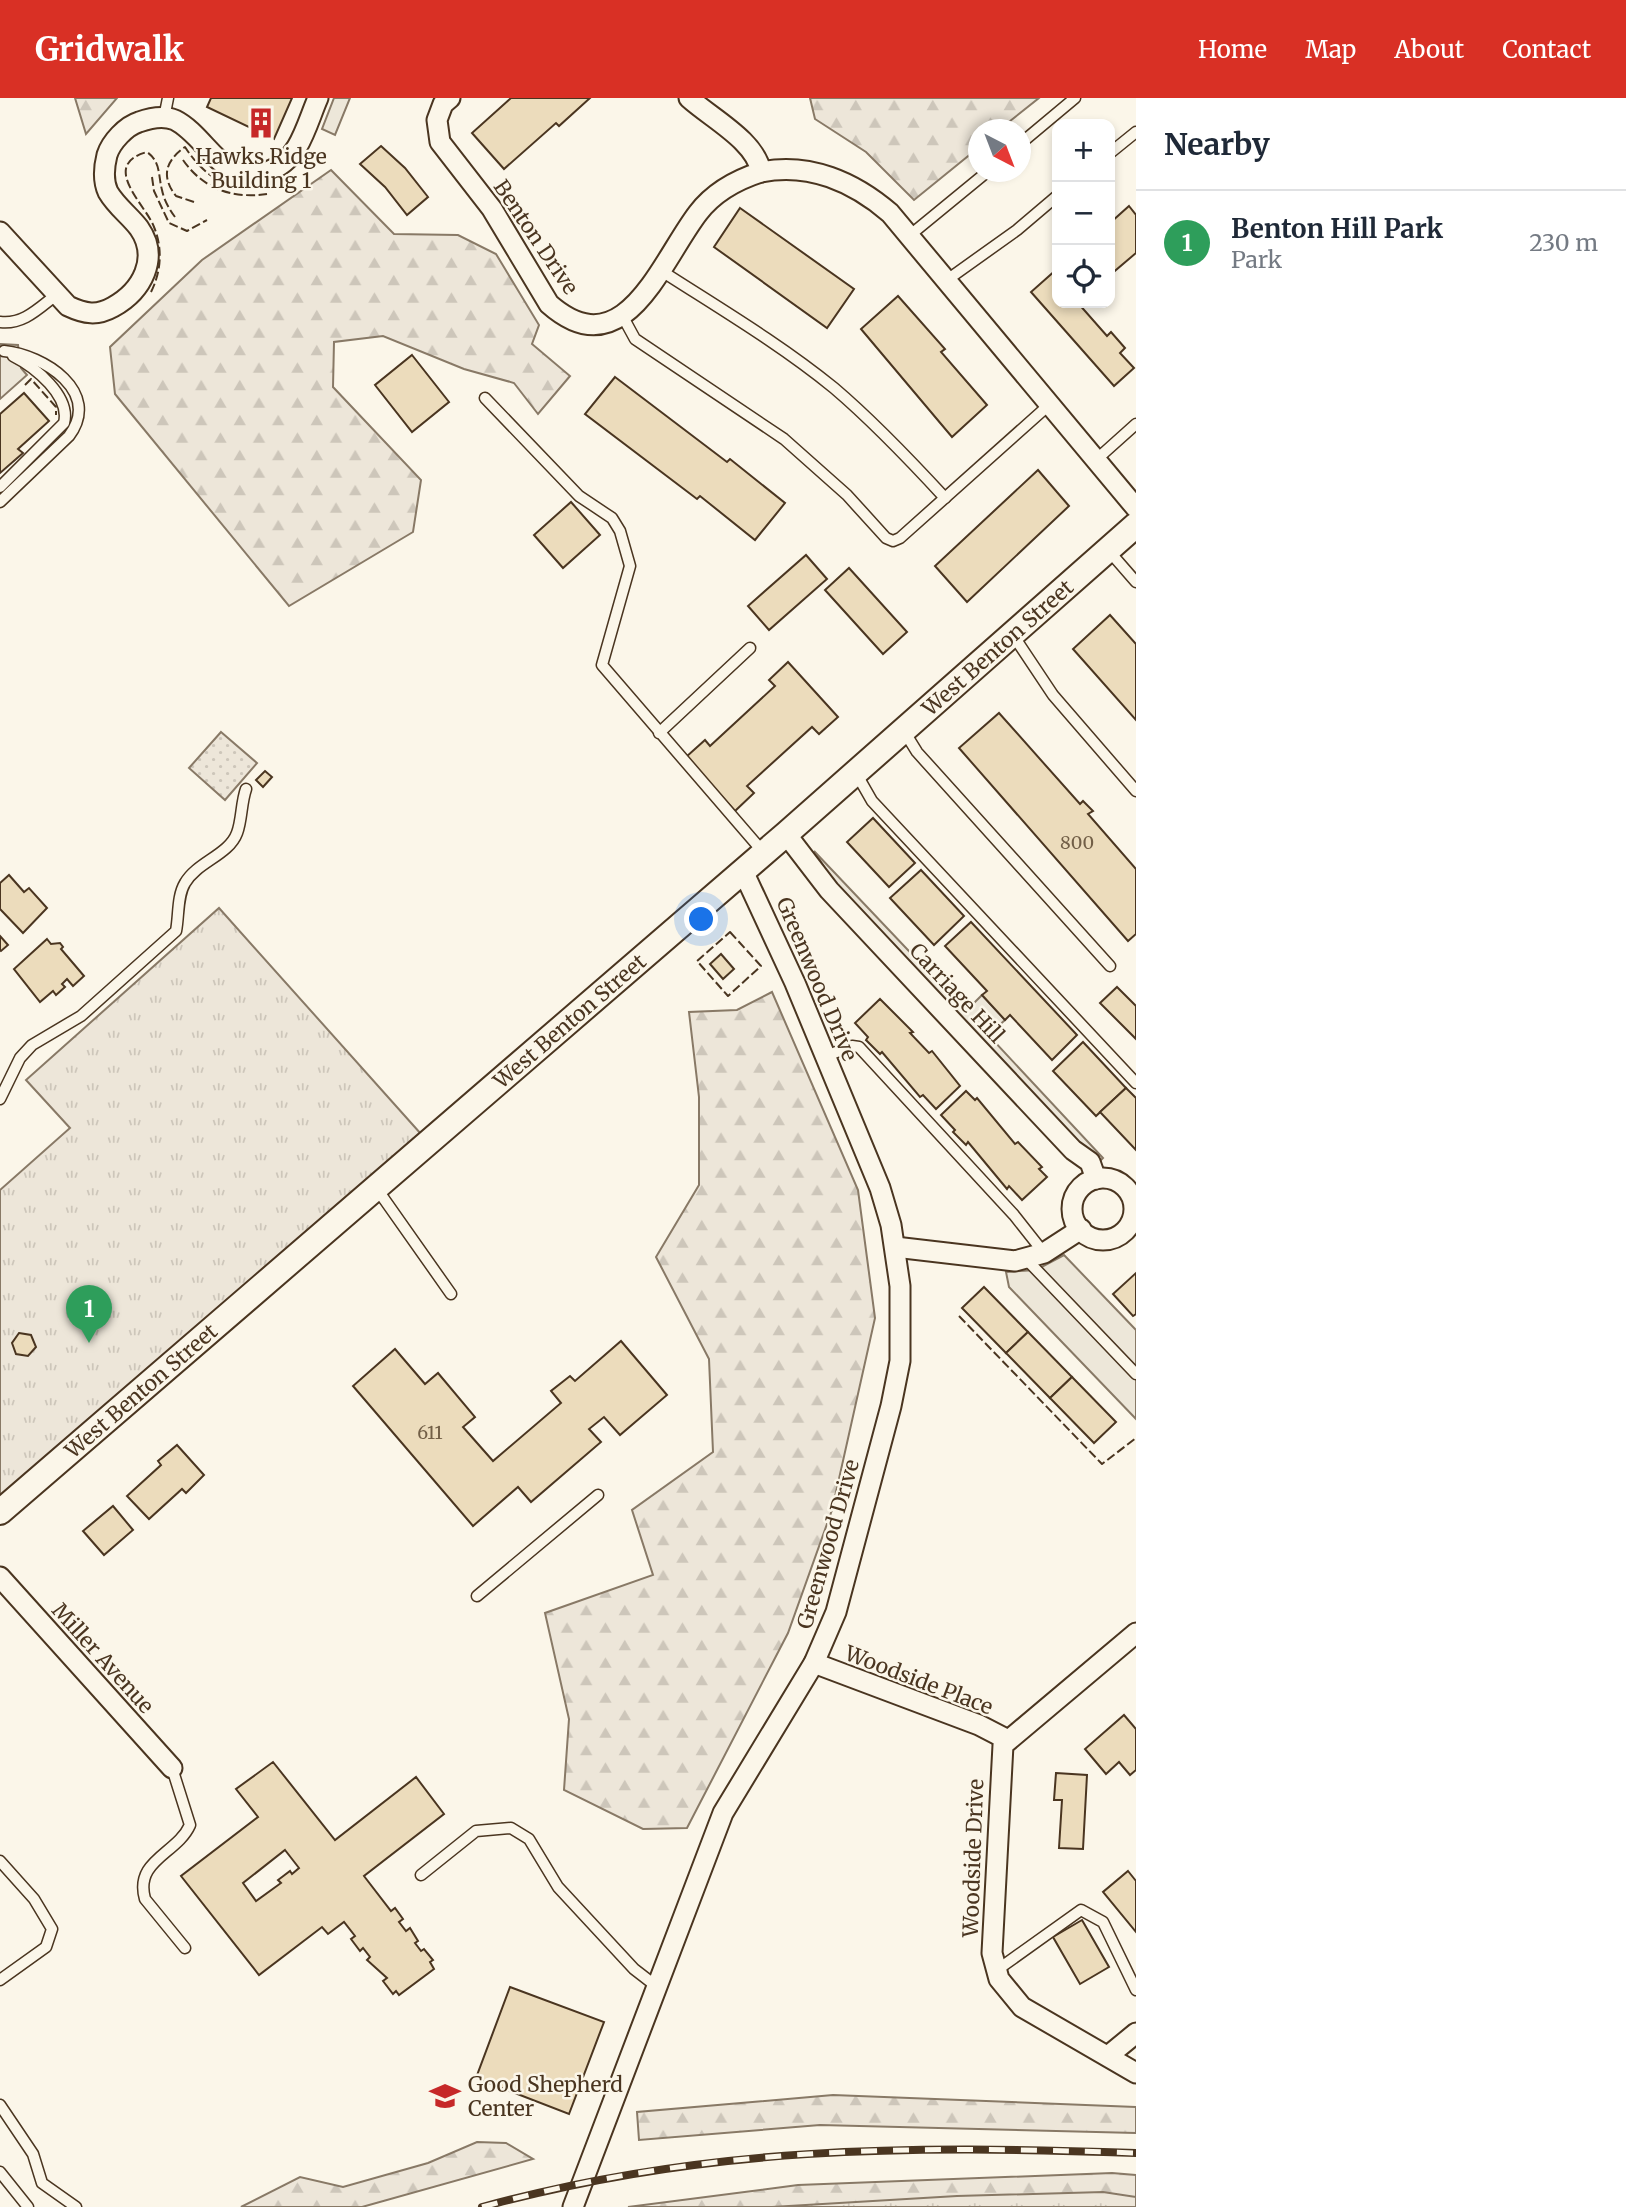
<!DOCTYPE html>
<meta charset="utf-8">
<style>
body{margin:0;font-family:Merriweather,serif;background:#f6f6f7;color:#1f2937}
.controls{position:absolute;right:21px;top:21px;display:grid;overflow:hidden;border-radius:14px;box-shadow:0 4px 10px #0003}
.controls button{width:63px;height:63px;display:grid;place-items:center;padding:0;border:0;border-bottom:2px solid #e0e1e3;background:#fff;color:#1f2937;font:35px sans-serif}
.compass{position:absolute;left:968px;top:21px;width:63px;height:63px;border-radius:50%;background:#fff;box-shadow:0 4px 10px #0003;rotate:138deg}
.you{position:absolute;left:702px;top:822px;width:24px;height:24px;margin:-18px;border:5px solid #fff;border-radius:50%;background:#1a73e8;box-shadow:0 0 0 10px #1a73e833}
.badge{display:grid;place-items:center;width:46px;height:46px;border-radius:50%;background:#d93025;color:#fff;font-size:23px;font-weight:700}
.pin{position:absolute;translate:-50% -58px;filter:drop-shadow(0 2px 4px #0008)}
.pin::after{content:'';position:absolute;top:37px;width:24px;height:21px;background:inherit;clip-path:polygon(0 0,100% 0,50% 100%)}
.list{margin:0;padding:0;list-style:none}
h2{display:flex;justify-content:space-between;align-items:center;height:91px;margin:0;padding:0 28px;font-size:30px}
h2 small{font-size:23px;font-weight:400;color:#747a83}
.list li{display:grid;grid-template-columns:46px 1fr auto;gap:21px;align-items:center;box-sizing:border-box;height:105px;padding:0 28px;border-top:2px solid #e0e1e3}
.list b{display:block;font-size:26px;white-space:nowrap}
.list p{margin:0;font-size:23px;white-space:nowrap;color:#747a83}
.list em{font-size:23px;font-style:normal;color:#747a83}
.icon{flex:none;width:38px;height:38px;fill:none;stroke:currentColor;stroke-width:2;stroke-linecap:round;stroke-linejoin:round}
.map{position:relative;flex:none;width:1136px;height:2109px;overflow:hidden}
header{display:flex;align-items:center;gap:42px;box-sizing:border-box;height:98px;padding:0 35px;background:#d93025;color:#fff}
header strong{font-size:33px}
nav{display:flex;gap:38px;margin-inline-start:auto;font-size:24px}
main{display:flex}
aside{flex:1;background:#fff}
.map>svg:first-child{display:block}
</style>
<header>
<strong>Gridwalk</strong>
<nav><a>Home</a><a>Map</a><a>About</a><a>Contact</a></nav>
</header>
<main>
<div class="map">
<svg width="1136" height="2109" viewBox="0 0 1136 2109">
<defs>
<pattern id="grass-dots" width="8" height="8" patternUnits="userSpaceOnUse" patternTransform="scale(1.75)"><rect width="8" height="8" fill="#ede6d9"/><path d="M2 2h.1M6 6h.1" fill="none" stroke="#cdc6ba" stroke-width="1.8" stroke-linecap="round"/></pattern>
<pattern id="forest-firs" width="22" height="20" patternUnits="userSpaceOnUse" patternTransform="scale(1.75)"><rect width="22" height="20" fill="#ede6d9"/><path d="M5 1l3.5 6h-7zM16 11l3.5 6h-7z" fill="#cdc6ba"/></pattern>
<pattern id="park-tufts" width="24" height="20" patternUnits="userSpaceOnUse" patternTransform="scale(1.75)"><rect width="24" height="20" fill="#ede6d9"/><path d="M3 7l-1-3M5 7V3M7 7l1-3M15 17l-1-3M17 17v-4M19 17l1-3" fill="none" stroke="#cdc6ba"/></pattern>
</defs>
<rect width="100%" height="100%" fill="#fbf6e9"/>
<path fill="url(#grass-dots)" stroke="#887966" stroke-width="2" d="M221 634 257 665 225 702 189 670Z"/>
<g fill="url(#forest-firs)" stroke="#887966" stroke-width="2">
<path d="M75 0H117L86 36Z"/>
<path d="M810 0H1039L1000 31 978 32V50L914 102 866 54 815 21Z"/>
<path d="M331 72 394 136 458 137 496 156 539 227 532 246 570 278 538 316 514 285 464 271 383 238 334 244 333 289 421 382 413 434 289 508 115 296 110 249 202 162Z"/>
<path d="M772 894 858 1092 875 1220 832 1412 788 1535 687 1730 643 1731 564 1692 569 1621 545 1515 653 1477 632 1412 713 1354 709 1261 656 1159 699 1087V999L689 914 737 912Z"/>
<path d="M833 1997 1136 2009V2035L820 2027 639 2042 637 2014Z"/>
<path d="M477 2044 506 2045 533 2061 362 2109H241L300 2079 343 2089 428 2065Z"/>
<path d="M1112 2075 1136 2077V2109H628L798 2087Z"/>
</g>
<g fill="url(#park-tufts)" stroke="#887966" stroke-width="2">
<path d="M219 810 421 1036 0 1398V1092L70 1030 26 982Z"/>
<path d="M1103 2094 1136 2099V2109H772L957 2098Z"/>
</g>
<g fill="#ede7d9" stroke="#887966" stroke-width="2">
<path d="M334 0H350L335 37 322 31Z"/>
<path d="M0 246 18 247 21 270 27 277 0 301Z"/>
<path d="M814 753 961 908H971L982 897 1005 922 994 932 992 941 1103 1060 1098 1065 835 786Z"/>
<path d="M1064 1157 1136 1232V1321L1009 1189 1006 1174 1036 1172Z"/>
</g>
<g fill="#ecdcbc" stroke="#4a3520" stroke-width="2" fill-rule="evenodd">
<path d="M211 0H292L274 41 207 9Z"/>
<path d="M511 0H590L559 28 556 25 504 71 472 35Z"/>
<path d="M381 48 405 70 428 99 407 117 385 89 360 66Z"/>
<path d="M1129 108 1136 117V155L1110 177V125Z"/>
<path d="M740 110 854 191 827 230 714 149Z"/>
<path d="M1057 171V205H1078L1107 238 1111 234 1125 250 1120 255 1134 270 1114 288 1031 194Z"/>
<path d="M898 198 945 251 941 254 987 307 952 339 861 231Z"/>
<path d="M412 257 449 304 412 334 375 287Z"/>
<path d="M615 279 727 364 730 361 785 405 755 442 700 398 697 401 585 316Z"/>
<path d="M24 295 49 323 18 351 23 355 0 375V316Z"/>
<path d="M1038 372 1069 408 967 504 935 468Z"/>
<path d="M571 404 600 437 563 470 534 437Z"/>
<path d="M806 457 827 481 769 532 748 508Z"/>
<path d="M849 470 907 534 883 556 825 492Z"/>
<path d="M1110 517 1136 546V622L1073 551Z"/>
<path d="M788 564 838 619 819 636 812 629 747 688 754 695 735 713 686 659 705 642 710 648 775 588 769 582Z"/>
<path d="M999 615 1080 706 1083 703 1093 713 1088 716 1136 771V836L1128 843 959 650Z"/>
<path d="M265 673 272 679 263 689 256 682Z"/>
<path d="M873 720 915 765 889 789 847 744Z"/>
<path d="M921 772 964 818 934 847 890 800Z"/>
<path d="M9 777 24 794 29 790 47 810 23 835 0 811V785Z"/>
<path d="M971 824 1077 937 1052 962 1010 917 1005 922 982 897 987 893 945 848Z"/>
<path d="M0 838 8 847 1 853 0 852Z"/>
<path d="M47 841 51 846 60 845 63 849 61 851 84 878 73 888 67 881 62 886 65 889 56 897 53 893 40 904 14 871Z"/>
<path d="M721 856 734 871 723 881 710 866Z"/>
<path d="M1117 889 1136 908V941L1100 905Z"/>
<path d="M880 901 913 934 910 935 929 955 932 953 960 988 936 1011 923 997 920 999 882 954 880 956 866 942 868 939 855 925Z"/>
<path d="M1083 944 1126 990 1096 1018 1053 973Z"/>
<path d="M1126 990 1136 1000V1052L1100 1014Z"/>
<path d="M966 993 975 1002 977 1000 1015 1046 1018 1044 1042 1069 1039 1071 1047 1079 1022 1102 1009 1088 1007 1091 968 1044 966 1047 953 1034 955 1032 941 1017Z"/>
<path d="M1136 1175V1216L1133 1218 1113 1196Z"/>
<path d="M984 1189 1028 1234 1006 1255 962 1210Z"/>
<path d="M1028 1234 1072 1279 1050 1300 1006 1255Z"/>
<path d="M19 1235 31 1237 36 1249 28 1258 16 1256 12 1245Z"/>
<path d="M621 1243 667 1297 620 1337 604 1319 589 1331 601 1344 531 1404 518 1389 473 1428 353 1288 395 1251 425 1286 438 1275 475 1319 463 1329 493 1363 561 1305 551 1293 570 1278 575 1283Z"/>
<path d="M1072 1279 1116 1324 1094 1345 1050 1300Z"/>
<path d="M177 1347 204 1377 186 1395 182 1391 149 1421 127 1398 161 1367 158 1363Z"/>
<path d="M113 1408 133 1432 104 1457 83 1433Z"/>
<path d="M1124 1617 1136 1631V1672L1130 1677 1119 1664 1106 1676 1085 1651Z"/>
<path d="M273 1664 335 1742 416 1679 444 1716 364 1778 391 1813 395 1810 403 1821 399 1824 406 1833 410 1830 418 1843 415 1845 421 1853 424 1851 433 1862 430 1864 434 1871 399 1897 396 1893 393 1896 383 1883 387 1880 367 1862 370 1859 363 1850 360 1853 351 1841 355 1838 344 1824 328 1836 322 1829 259 1877 181 1778 258 1719 236 1691ZM285 1752 299 1770 292 1776 290 1773 278 1782 281 1785 256 1803 243 1785Z"/>
<path d="M1056 1675 1087 1677 1083 1751 1059 1750 1062 1702H1054Z"/>
<path d="M1128 1773 1136 1783V1834L1103 1794Z"/>
<path d="M1082 1822 1109 1869 1080 1886 1053 1839Z"/>
<path d="M510 1889 604 1924 569 2016 476 1980Z"/>
</g>
<g fill="none" stroke-linecap="round" stroke-linejoin="round">
<g stroke="#4a3520" stroke-width="13">
<g id="service">
<path d="M164 20 168 0"/>
<path d="M1020 46 1075 0"/>
<path d="M1110 55 1136 34"/>
<path d="M909 138 987 74"/>
<path d="M660 172C719 210 780 246 834 290 874 324 910 362 945 400"/>
<path d="M947 182 1017 132 1057 98"/>
<path d="M623 219 635 241 784 341 847 397 886 440 893 443 900 440 1050 306"/>
<path d="M0 224C23 227 39 210 56 197"/>
<path d="M485 300 579 398 612 420 620 433 630 468 602 567 764 755"/>
<path d="M1097 361 1136 326"/>
<path d="M0 389 64 325C71 298 35 269 13 258"/>
<path d="M0 404 69 338C102 294 44 257 4 253"/>
<path d="M1109 453 1136 484"/>
<path d="M1013 537 1053 597 1136 693"/>
<path d="M904 633 917 654 1110 868"/>
<path d="M659 635 750 550"/>
<path d="M856 675 872 703 1136 985"/>
<path d="M826 958 852 948 859 949 1014 1117 1044 1155"/>
<path d="M0 1001 20 960 32 947 81 918 176 833C179 818 177 798 185 785 197 764 229 757 237 735 242 722 241 705 246 691"/>
<path d="M377 1091 451 1196"/>
<path d="M1130 1095H1136"/>
<path d="M1027 1162 1136 1276"/>
<path d="M477 1498 598 1397"/>
<path d="M172 1670 190 1727C177 1756 134 1762 145 1801L185 1850"/>
<path d="M0 1763 34 1801 52 1831 46 1849 0 1882"/>
<path d="M421 1777 476 1733 511 1730 529 1741 558 1789 634 1871 656 1888"/>
<path d="M997 1872 1081 1812 1103 1824 1136 1892"/>
<path d="M0 2007 33 2056 42 2085 76 2109"/>
<path d="M0 2074 28 2109"/>
</g>
</g>
<g stroke="#4a3520" stroke-width="23">
<g id="minor">
<path d="M450 0 443 6 437 22 440 44 492 111 549 206C624 272 661 163 698 115 714 94 736 82 761 74 756 43 711 20 689 0"/>
<path d="M761 74C809 64 854 84 890 115L1136 410"/>
<path d="M0 134 68 208C85 216 97 218 113 209 142 193 160 160 139 130 130 118 116 108 108 94 103 83 104 69 107 57 111 44 126 28 139 24 150 20 163 17 175 22 207 38 223 89 265 75 278 70 290 61 297 49 306 34 311 16 318 0"/>
<path d="M786 736 829 792 1073 1052 1090 1064 1096 1081"/>
<circle cx="1103" cy="1111" r="31"/>
<path d="M895 1149 1015 1163 1044 1155 1081 1131"/>
<path d="M0 1479 172 1670"/>
<path d="M1136 1535 1003 1647 992 1855 999 1881 1022 1909 1136 1975"/>
<path d="M814 1565 979 1627 1008 1642"/>
<path d="M1108 1958 1136 1935"/>
<path d="M573 2109 723 1715 814 1565 836 1514 891 1308 900 1263V1188L891 1127 880 1090 795 885 743 773"/>
</g>
</g>
<g stroke="#4a3520" stroke-width="28">
<g id="tertiary">
<path id="s1" d="M0 1414 786 736 1136 427"/>
</g>
</g>
<use href="#service" stroke="#fbf6e9" stroke-width="10"/>
<use href="#minor" stroke="#fbf6e9" stroke-width="19"/>
<use href="#tertiary" stroke="#fbf6e9" stroke-width="24"/>
<g stroke="#4a3520" stroke-width="8">
<path id="rail" d="M482 2109C705 2048 908 2047 1136 2055"/>
</g>
<use href="#rail" stroke="#fbf6e9" stroke-width="5" stroke-dasharray="16" stroke-linecap="butt"/>
<g stroke="#4a3520" stroke-width="2" stroke-dasharray="9 3.5" stroke-linecap="butt">
<path d="M183 62C203 91 233 101 267 96"/>
<path d="M152 79 154 93 169 125 187 133 207 122"/>
<path d="M194 104 176 98C161 79 165 63 185 49 207 83 235 97 274 85"/>
<path d="M151 194C161 174 163 151 154 129 146 107 99 67 147 54 161 64 158 77 162 92 164 102 169 111 175 119"/>
<path d="M25 287 31 281 56 309V317"/>
<path d="M730 834 761 868 728 898 697 863Z"/>
<path d="M959 1218 1102 1366 1136 1340"/>
</g>
</g>
<defs>
<g id="building-bare" transform="scale(2.415)"><path d="M-4-6H4V6H1V3H-1V6H-4ZM-2.5-4.3h1.7v1.8h-1.7ZM.8-4.3h1.7v1.8H.8ZM-2.5-1h1.7V.8h-1.7ZM.8-1h1.7V.8H.8Z" fill="#c62828" stroke="#fbf6e9" stroke-width="2.5" paint-order="stroke"/></g>
<g id="school-bare" transform="scale(2.415)"><path d="M0-5L7-2L0 1L-7-2ZM-4 1L0 2.5L4 1V4Q0 6-4 4Z" fill="#c62828" stroke="#fbf6e9" stroke-width="2.5" paint-order="stroke"/></g>
</defs>
<g fill-rule="evenodd">
<use href="#building-bare" x="261" y="25"/>
<use href="#school-bare" x="445" y="1998"/>
</g>
<g text-anchor="middle" dominant-baseline="central" stroke-width="5" stroke-linejoin="round" paint-order="stroke">
<g font-size="18" fill="#725f47">
<text x="1077" y="744">800</text>
<text x="430" y="1334">611</text>
</g>
<g font-size="21" fill="#4a3520" stroke="#fbf6e9">
<text x="261" y="58">Hawks Ridge<tspan x="261" dy="24">Building 1</tspan></text>
<text x="468" y="1986" text-anchor="start">Good Shepherd<tspan x="468" dy="24">Center</tspan></text>
</g>
<g font-size="21" fill="#4a3520" stroke="#fbf6e9">
<text transform="translate(536 139) rotate(56)">Benton Drive</text>
<text stroke="none"><textPath href="#s1" startOffset="1320">West Benton Street</textPath></text>
<text transform="translate(817 881) rotate(67)">Greenwood Drive</text>
<text transform="translate(957 895) rotate(47)">Carriage Hill</text>
<text stroke="none"><textPath href="#s1" startOffset="752">West Benton Street</textPath></text>
<text stroke="none"><textPath href="#s1" startOffset="186">West Benton Street</textPath></text>
<text transform="translate(828 1446) rotate(-74)">Greenwood Drive</text>
<text transform="translate(103 1560) rotate(48)">Miller Avenue</text>
<text transform="translate(919 1582) rotate(21)">Woodside Place</text>
<text transform="translate(973 1760) rotate(-88)">Woodside Drive</text>
</g>
</g>
</svg>
<div class="controls">
<button>+</button>
<button>−</button>
<button><svg class="icon" aria-label="locate" viewBox="0 0 24 24"><circle cx="12" cy="12" r="6"/><path d="M12 2v4M12 18v4M2 12h4M18 12h4"/></svg></button>
</div>
<svg class="compass" viewBox="-18 -18 36 36"><path d="M0-13l5 13h-10z" fill="#e53935"/><path d="M0 13l5-13h-10z" fill="#747a83"/></svg>
<div class="you"></div>
<div class="pin badge" style="left:89px;top:1245px;background:#2e9e5b">1</div>
</div>
<aside>
<h2>Nearby<small></small></h2>
<ul class="list">
<li><span class="badge" style="background:#2e9e5b">1</span><div><b>Benton Hill Park</b><p>Park</p></div><em>230 m</em></li>
</ul>
</aside>
</main>
